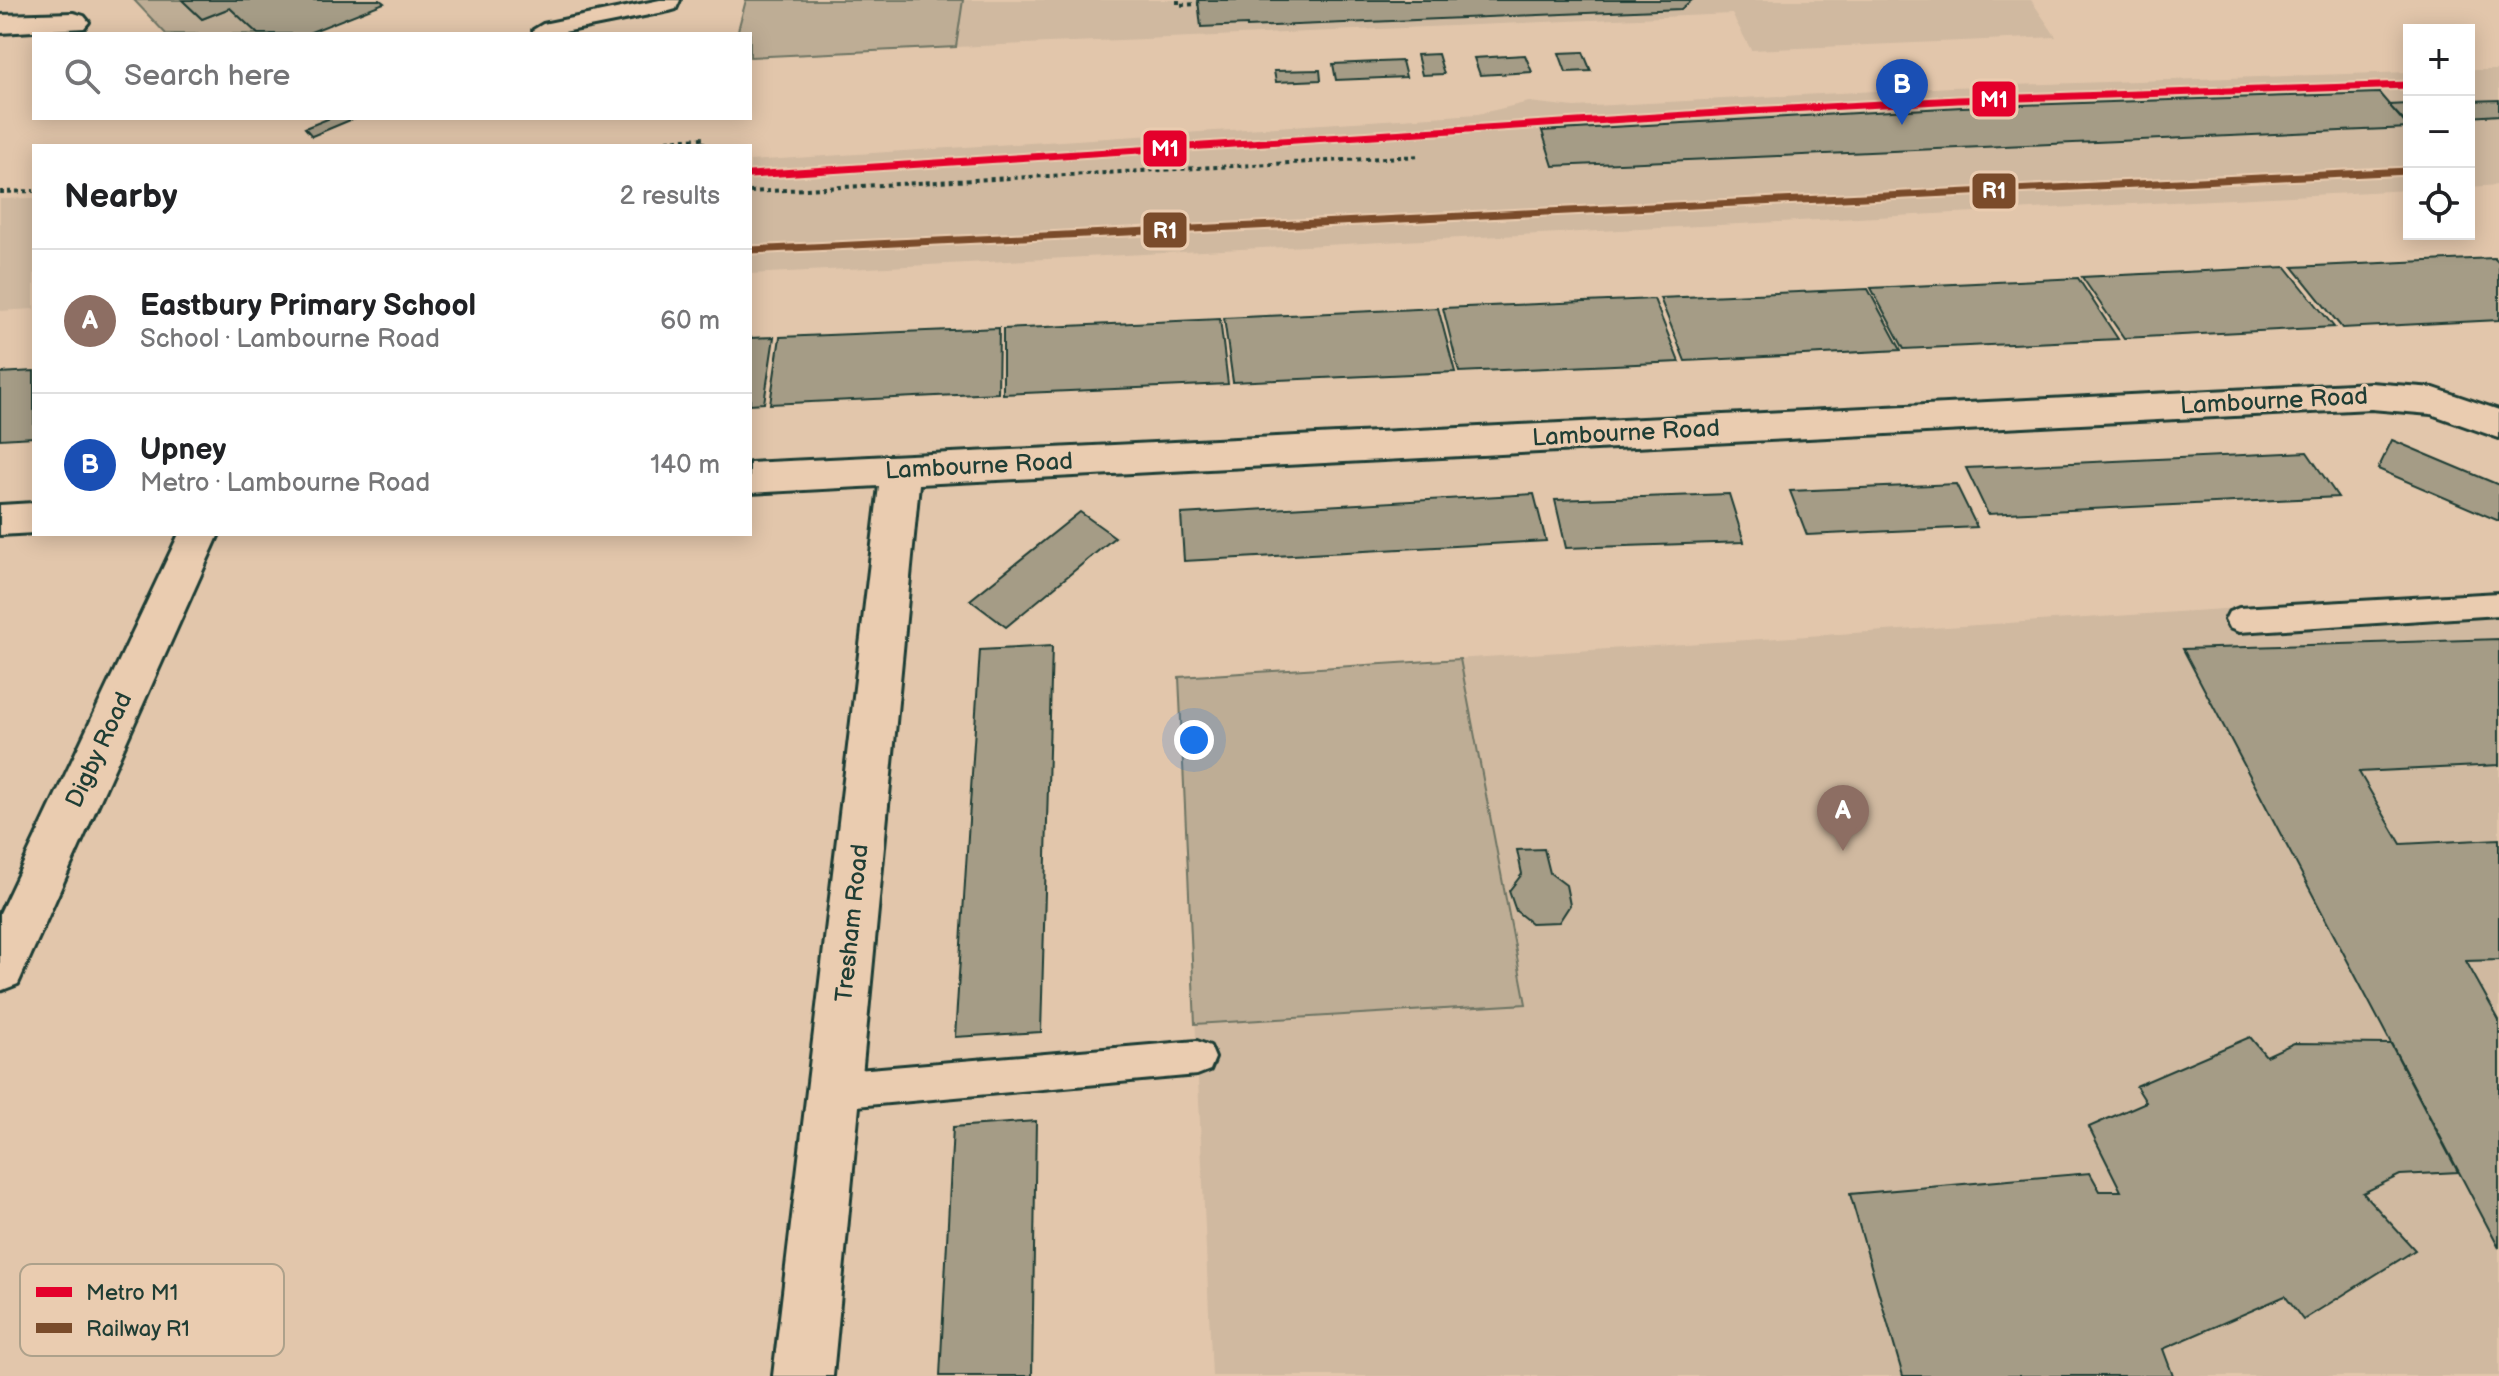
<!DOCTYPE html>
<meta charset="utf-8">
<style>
body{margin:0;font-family:"Balsamiq Sans",sans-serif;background:#f2f2f2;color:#202124}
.controls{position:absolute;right:24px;top:24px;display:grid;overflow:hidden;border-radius:0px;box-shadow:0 4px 20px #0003}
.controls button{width:72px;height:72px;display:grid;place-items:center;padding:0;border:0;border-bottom:2px solid #e0e0e0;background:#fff;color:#202124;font:40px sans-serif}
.you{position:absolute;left:1194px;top:740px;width:28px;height:28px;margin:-20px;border:6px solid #fff;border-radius:50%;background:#1a73e8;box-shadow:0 0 0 12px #1a73e833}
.badge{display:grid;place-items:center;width:52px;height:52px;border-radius:50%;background:#1a73e8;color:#fff;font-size:26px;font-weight:700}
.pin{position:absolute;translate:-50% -66px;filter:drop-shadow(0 2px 4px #0008)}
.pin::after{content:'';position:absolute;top:42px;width:28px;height:24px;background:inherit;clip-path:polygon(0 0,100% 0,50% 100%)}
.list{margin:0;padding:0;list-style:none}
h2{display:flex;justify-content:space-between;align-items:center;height:104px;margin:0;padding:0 32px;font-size:34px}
h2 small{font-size:26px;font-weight:400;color:#757577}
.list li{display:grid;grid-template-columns:52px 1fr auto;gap:24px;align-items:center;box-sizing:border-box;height:144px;padding:0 32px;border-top:2px solid #e0e0e0}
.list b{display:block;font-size:30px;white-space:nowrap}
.list p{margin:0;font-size:26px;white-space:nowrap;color:#757577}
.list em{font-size:26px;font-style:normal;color:#757577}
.icon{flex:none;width:44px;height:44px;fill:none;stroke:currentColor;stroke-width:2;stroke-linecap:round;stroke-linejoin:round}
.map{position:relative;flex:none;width:2499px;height:1376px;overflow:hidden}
.search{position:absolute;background:#fff;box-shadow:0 4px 20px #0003;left:32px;top:32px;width:720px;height:88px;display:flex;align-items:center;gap:20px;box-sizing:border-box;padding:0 28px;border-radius:0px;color:#757577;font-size:30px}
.panel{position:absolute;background:#fff;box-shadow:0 4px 20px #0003;left:32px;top:144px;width:720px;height:392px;border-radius:0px}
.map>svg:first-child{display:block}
</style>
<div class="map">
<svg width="2499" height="1376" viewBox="0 0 2499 1376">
<rect width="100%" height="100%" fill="#e2c6ab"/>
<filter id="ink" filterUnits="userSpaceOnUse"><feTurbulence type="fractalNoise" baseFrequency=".0125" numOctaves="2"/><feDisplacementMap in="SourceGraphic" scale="16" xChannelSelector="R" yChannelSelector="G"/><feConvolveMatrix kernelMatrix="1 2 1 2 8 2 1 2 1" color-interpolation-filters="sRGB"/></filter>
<g filter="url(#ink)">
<g fill="#d0b9a0">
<path d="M963 0H2031L2056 37 1751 50 1732 14 956 47Z"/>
<path d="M2469 70H2499V185L2469 187Z"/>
<path d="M2409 72V190L750 274V161L1478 114 1529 102 1574 107 1951 87Z"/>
<path d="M34 198V309L0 311V199Z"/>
<path d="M2499 591V1376H1212L1179 677Z"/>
</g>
<g fill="#bead95" stroke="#6e7564" stroke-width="2">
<path d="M134 0H182L202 19 230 8 258 34H166Z"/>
<path d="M746 0H963L956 47 750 57V34H737Z"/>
<path d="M1460 659 1526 1004 1195 1024 1179 677Z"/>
</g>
<g fill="#a59c86" stroke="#1f3d34" stroke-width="2">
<path d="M182 0H380L384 3 306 34H258L230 8 202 19Z"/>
<path d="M1198 0H1692L1681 9 1247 27V25L1201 27Z"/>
<path d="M1583 52 1591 71 1566 72 1559 53Z"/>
<path d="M1438 54 1444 74 1422 75 1417 55Z"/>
<path d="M1525 55 1532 72 1480 75 1474 58Z"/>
<path d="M1402 61 1406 77 1336 80 1333 64Z"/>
<path d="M1320 70 1321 80 1276 82 1274 71Z"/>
<path d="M2379 93 2409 128 1553 166 1542 131 1962 107Z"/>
<path d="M2499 100V115L2469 117V101Z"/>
<path d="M2409 104V120H2403L2389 105Z"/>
<path d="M330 118H355L312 136 305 128Z"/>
<path d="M2494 258 2499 263V320L2342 328 2293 267Z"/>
<path d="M2286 267 2334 327 2124 338 2082 277Z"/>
<path d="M2078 278 2118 339 1904 349 1871 288Z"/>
<path d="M1868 289 1901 350 1685 361 1660 298Z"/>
<path d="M1654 299 1679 362 1459 372 1443 308Z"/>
<path d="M1438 308 1455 372 1233 382 1224 318Z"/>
<path d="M1220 319 1228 384 1003 394V329Z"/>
<path d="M999 328 998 393 770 404 780 337Z"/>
<path d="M774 337 764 403 750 404V338Z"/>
<path d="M34 371V437L0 439V373Z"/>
<path d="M2392 440 2499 485V521L2378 469Z"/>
<path d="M2307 452 2338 497 1988 514 1966 468Z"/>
<path d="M1956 484 1977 527 1807 535 1790 491Z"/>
<path d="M1534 494 1546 541 1184 561 1181 514Z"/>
<path d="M1729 494 1744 542 1566 548 1555 500Z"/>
<path d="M1080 512 1115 537 1006 627 970 600Z"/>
<path d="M2499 639V765L2359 772 2401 844 2499 839V960L2466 961 2499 1020V1248L2183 649Z"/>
<path d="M1052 646 1041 1032 955 1037 980 650Z"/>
<path d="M1544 849 1550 873 1566 885 1570 905 1559 922 1531 923 1516 911 1509 891 1522 874 1517 850Z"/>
<path d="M2250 1037 2266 1056 2294 1043 2391 1044 2458 1172 2400 1175 2363 1193 2415 1250 2303 1320 2285 1296 2163 1349 2173 1376H1903L1850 1194 2090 1173 2100 1191H2121L2089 1127 2146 1102 2136 1086Z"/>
<path d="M1036 1121 1032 1376H940L953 1127Z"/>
</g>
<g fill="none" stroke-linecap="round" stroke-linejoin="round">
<g stroke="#1f3d34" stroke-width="6">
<g id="lane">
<path d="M680 0 676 9 669 11 554 34H534L533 30 543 24 660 0Z"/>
<path d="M2499 593V615L2239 632 2229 628 2225 620 2229 612 2239 608Z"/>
<path d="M1197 1041 1210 1046 1215 1058 1210 1070 1197 1075 834 1108 821 1103 816 1090 821 1077 834 1072Z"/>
</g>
</g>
<g stroke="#1f3d34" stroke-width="6">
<g id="street">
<path d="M74 13 84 16 89 22 84 28 0 33V15Z"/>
<path d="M2371 383 2434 388 2499 410V438L2431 414 2371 409 919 484 833 1376H773L879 486 750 493V463Z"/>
<path d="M34 503V533L0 535V505Z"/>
<path d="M179 534H219L18 984 0 991V913Z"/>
</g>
</g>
<g stroke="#1f3d34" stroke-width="4" stroke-dasharray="4 4" stroke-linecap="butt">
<path d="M1178 0V5L1199 4"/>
<path d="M664 146 665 140 704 138 702 146"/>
<path d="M0 192 34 191"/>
<path d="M750 192 1421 156"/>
</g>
<use href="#lane" fill="#eaccb0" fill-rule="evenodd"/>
<use href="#street" fill="#eaccb0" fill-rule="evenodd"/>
<g stroke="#eaccb0" stroke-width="11">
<path id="rail-1" d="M750 250 2409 171"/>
</g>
<use href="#rail-1" stroke="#7a4b2a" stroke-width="7"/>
<g stroke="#eaccb0" stroke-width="11">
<path id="metro-1" d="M750 175 1750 111 1958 100 2409 85"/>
</g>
<use href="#metro-1" stroke="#e4002b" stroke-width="7"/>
</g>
</g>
<g text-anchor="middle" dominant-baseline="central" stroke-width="6" stroke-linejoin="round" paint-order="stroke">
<g font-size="24" fill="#1f3d34" stroke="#eaccb0">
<text transform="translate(2274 401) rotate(-3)">Lambourne Road</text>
<text transform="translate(1626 433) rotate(-3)">Lambourne Road</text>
<text transform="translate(979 466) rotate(-3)">Lambourne Road</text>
<text transform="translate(99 750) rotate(-65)">Digby Road</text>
<text transform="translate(852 923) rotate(-84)">Tresham Road</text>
</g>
</g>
<rect x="20" y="1264" width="264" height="92" rx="12" fill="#eaccb0" stroke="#ada18b" stroke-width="2"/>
<rect x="36" y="1287" width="36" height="10" fill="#e4002b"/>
<rect x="36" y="1323" width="36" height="10" fill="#7a4b2a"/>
<g font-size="22" fill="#1f3d34">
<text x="86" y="1300">Metro M1</text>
<text x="86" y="1336">Railway R1</text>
</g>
<g stroke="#eaccb0" stroke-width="3">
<rect x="1971" y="80" width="46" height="38" rx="8" fill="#e4002b"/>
<rect x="1142" y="129" width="46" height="39" rx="8" fill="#e4002b"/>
<rect x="1971" y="172" width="46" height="38" rx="8" fill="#7a4b2a"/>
<rect x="1142" y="211" width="46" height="38" rx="8" fill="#7a4b2a"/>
</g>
<g font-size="22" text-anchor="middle" font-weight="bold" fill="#fff">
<text x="1994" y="107">M1</text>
<text x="1165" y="156">M1</text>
<text x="1994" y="198">R1</text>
<text x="1165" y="238">R1</text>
</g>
</svg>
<div class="controls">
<button>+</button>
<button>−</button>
<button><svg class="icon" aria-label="locate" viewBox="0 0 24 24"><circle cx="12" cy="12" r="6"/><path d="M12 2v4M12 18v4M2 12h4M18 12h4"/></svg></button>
</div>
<div class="you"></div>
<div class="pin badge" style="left:1843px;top:851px;background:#8d6e63">A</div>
<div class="pin badge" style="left:1902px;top:125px;background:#1a4fb4">B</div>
<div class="search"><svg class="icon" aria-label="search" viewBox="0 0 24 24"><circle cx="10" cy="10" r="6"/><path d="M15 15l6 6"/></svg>Search here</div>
<section class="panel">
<h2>Nearby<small>2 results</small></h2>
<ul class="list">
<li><span class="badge" style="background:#8d6e63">A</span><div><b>Eastbury Primary School</b><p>School · Lambourne Road</p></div><em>60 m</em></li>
<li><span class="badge" style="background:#1a4fb4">B</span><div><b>Upney</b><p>Metro · Lambourne Road</p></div><em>140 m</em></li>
</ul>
</section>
</div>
